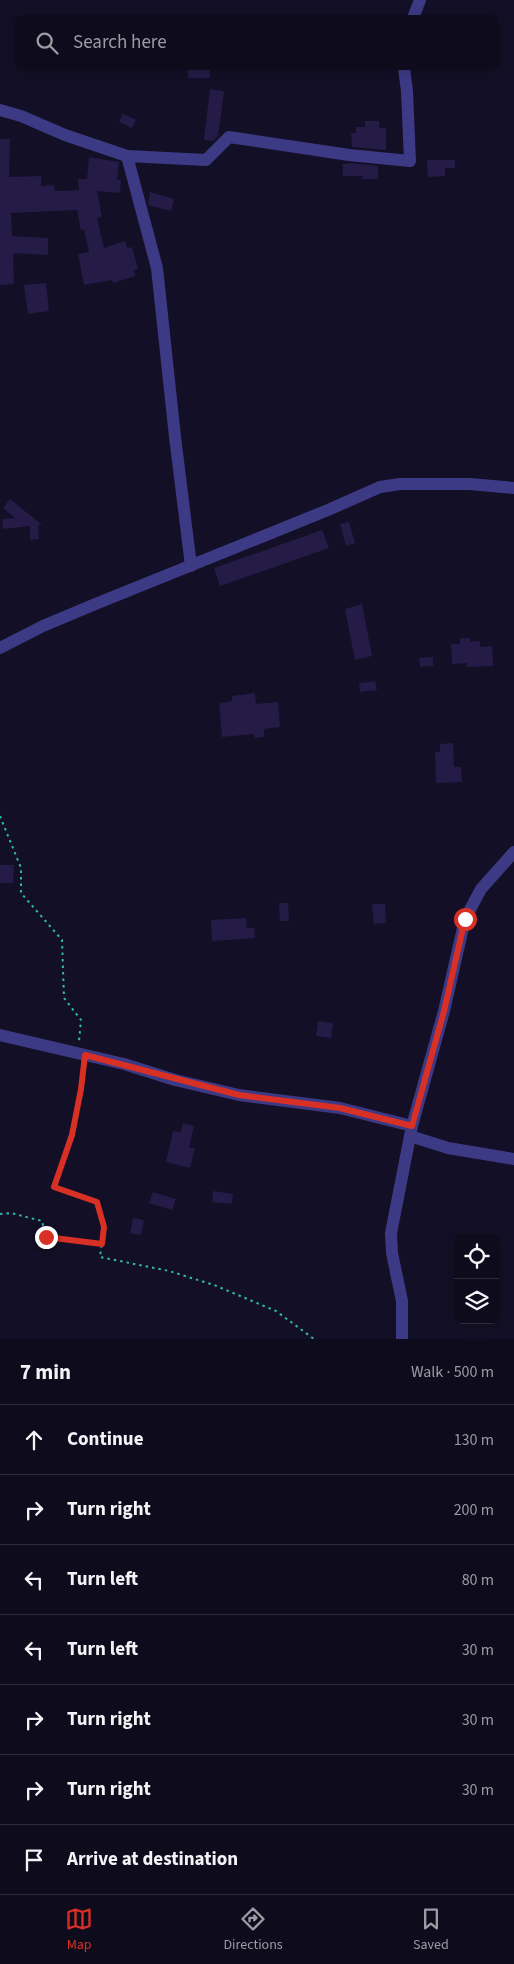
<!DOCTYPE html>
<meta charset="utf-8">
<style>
body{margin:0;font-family:"Source Sans 3",sans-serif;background:#171425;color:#f1f3f6}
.controls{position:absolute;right:15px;bottom:15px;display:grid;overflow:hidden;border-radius:8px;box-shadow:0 2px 12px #0003}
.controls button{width:45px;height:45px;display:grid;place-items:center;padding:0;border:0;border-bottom:1px solid #2e2b3b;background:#0e0b1c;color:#f1f3f6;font:25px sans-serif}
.stop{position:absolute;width:15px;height:15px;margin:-11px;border:4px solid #d93025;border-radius:50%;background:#fff}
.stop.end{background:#d93025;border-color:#fff;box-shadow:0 1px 5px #0008}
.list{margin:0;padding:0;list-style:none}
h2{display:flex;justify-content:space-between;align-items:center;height:65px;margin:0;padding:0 20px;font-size:21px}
h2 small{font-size:16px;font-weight:400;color:#9b9ba3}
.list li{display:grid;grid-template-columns:32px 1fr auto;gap:15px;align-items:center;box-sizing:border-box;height:70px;padding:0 20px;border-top:1px solid #2e2b3b}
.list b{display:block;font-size:19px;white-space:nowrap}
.list em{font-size:16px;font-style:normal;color:#9b9ba3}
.icon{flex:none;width:28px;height:28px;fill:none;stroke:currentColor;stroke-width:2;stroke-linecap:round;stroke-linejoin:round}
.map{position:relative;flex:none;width:514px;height:1339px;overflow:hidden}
.search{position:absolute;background:#0e0b1c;box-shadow:0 2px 12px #0003;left:15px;right:15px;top:15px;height:55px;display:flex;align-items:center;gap:12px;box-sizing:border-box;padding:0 18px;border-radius:8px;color:#9b9ba3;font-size:19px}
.sheet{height:555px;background:#0e0b1c}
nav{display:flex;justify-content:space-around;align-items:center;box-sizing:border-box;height:70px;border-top:1px solid #2e2b3b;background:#0e0b1c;font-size:14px;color:#9b9ba3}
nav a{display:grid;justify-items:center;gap:2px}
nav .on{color:#d93025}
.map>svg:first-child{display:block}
</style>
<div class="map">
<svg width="514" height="1339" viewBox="0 0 514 1339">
<rect width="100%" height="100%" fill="#130f26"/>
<g fill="#241b47">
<rect x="188" y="69" width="22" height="9"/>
<path d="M210 89 224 91 218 136 213 141 204 140Z"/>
<path d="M123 114 136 120 132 128 119 122Z"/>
<path d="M365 121H379V128H386V150L352 147 351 133H356V127H365Z"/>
<path d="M0 139H10L9 177 41 176V186L54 185 55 191 79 190 78 179H87L89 157 119 162 117 180H121L120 193 97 191 102 217 97 218 104 248 125 241 127 248 132 247 138 269 134 270 135 276 113 283 112 280 84 285 78 254 89 252 84 229 81 231 77 210 11 213 12 236 48 238V255L13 253 14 284 0 285Z"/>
<path d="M427 160H455V168H445V176L428 177Z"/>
<path d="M352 163 378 166V179H362V176H343V164Z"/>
<path d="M150 192 174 199 171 211 148 205Z"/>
<path d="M46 283 49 311 28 314 24 285Z"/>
<path d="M10 499 42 525H38L39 539 30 540V526L3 529 2 519 15 518 3 508Z"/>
<path d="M349 522 355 543 346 546 340 524Z"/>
<path d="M322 530 329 548 220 586 214 568Z"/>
<path d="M362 604 372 656 355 660 345 609Z"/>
<path d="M460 638H470V642L480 641V647L492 646 493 666 467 667V663L452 664 451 644H460Z"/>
<path d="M433 657V666L420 667 419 658Z"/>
<path d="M375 681 377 690 360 692 359 683Z"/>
<path d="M255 693 256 704 278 702 280 727 264 729V737L255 738 254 734 222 737 219 703 232 701V696Z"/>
<path d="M453 743 454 767H461L462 782 436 783 435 752H440V744Z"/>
<path d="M0 865H14L13 883H0Z"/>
<path d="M279 903H288L289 921H280Z"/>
<path d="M372 904H385L386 923 374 924Z"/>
<path d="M246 918 247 928H254L255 938 212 941 211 920Z"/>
<path d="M318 1021 333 1023 331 1038 316 1036Z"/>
<path d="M183 1123 194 1126 189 1148H195L190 1168 166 1162 173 1131 181 1132Z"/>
<path d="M213 1191 233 1194 232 1204 212 1202Z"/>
<path d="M153 1192 176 1199 172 1210 149 1203Z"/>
<path d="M133 1218 144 1220 141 1235 130 1233Z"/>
</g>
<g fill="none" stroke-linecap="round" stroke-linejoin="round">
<g stroke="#2fb8b0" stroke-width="2" stroke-dasharray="2.5 4" stroke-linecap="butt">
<path d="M0 816 21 868V893L62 940 64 998 81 1020 79 1041"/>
<path d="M83 1066C79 1108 67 1147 54 1187L97 1202 104 1227 100 1257 169 1271 214 1285 276 1311 314 1339"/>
<path d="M0 1214 11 1213 42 1221 46 1237 102 1244"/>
</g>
<g stroke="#3d3a85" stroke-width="12">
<path d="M413 18 420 0"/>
<path d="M0 110 21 116 65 135 127 156 157 268 175 437 191 566"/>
<path d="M127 156 206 160 229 137 349 155 410 161 407 91 404 68"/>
<path d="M0 648 43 626 93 605 328 510 380 487 400 484H470L514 488"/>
<path d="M0 1035 124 1064 175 1080 239 1095 340 1108 412 1126"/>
<path d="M410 1136 448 1148 514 1159"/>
<path d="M402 1339V1301L392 1253 391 1233 412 1126 444 1011 465 919 481 889 514 852"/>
</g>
</g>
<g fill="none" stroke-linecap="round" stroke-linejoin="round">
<path stroke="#d93025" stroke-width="6" d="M46 1237 102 1244 104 1227 97 1202 54 1187 72 1135 81 1089 85 1055 239 1095 340 1108 412 1126 444 1011 465 919"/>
</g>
</svg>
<div class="controls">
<button><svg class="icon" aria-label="locate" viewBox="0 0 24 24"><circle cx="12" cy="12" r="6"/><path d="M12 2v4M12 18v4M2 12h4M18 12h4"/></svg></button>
<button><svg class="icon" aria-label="layers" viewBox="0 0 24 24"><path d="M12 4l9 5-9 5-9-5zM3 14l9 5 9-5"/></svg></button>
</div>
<div class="stop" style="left:465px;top:919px"></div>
<div class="stop end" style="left:46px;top:1237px"></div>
<div class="search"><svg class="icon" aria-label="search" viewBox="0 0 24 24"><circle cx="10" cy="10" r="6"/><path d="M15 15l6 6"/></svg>Search here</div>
</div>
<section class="sheet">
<h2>7 min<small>Walk · 500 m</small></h2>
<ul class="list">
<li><svg class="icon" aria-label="ahead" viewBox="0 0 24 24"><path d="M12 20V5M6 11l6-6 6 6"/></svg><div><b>Continue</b></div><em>130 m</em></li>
<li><svg class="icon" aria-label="right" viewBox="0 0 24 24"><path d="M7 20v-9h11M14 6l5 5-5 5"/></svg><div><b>Turn right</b></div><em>200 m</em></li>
<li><svg class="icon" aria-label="left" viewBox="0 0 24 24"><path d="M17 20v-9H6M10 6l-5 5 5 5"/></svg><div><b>Turn left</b></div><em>80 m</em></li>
<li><svg class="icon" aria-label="left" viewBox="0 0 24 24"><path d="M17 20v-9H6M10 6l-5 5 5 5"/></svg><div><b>Turn left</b></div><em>30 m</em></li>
<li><svg class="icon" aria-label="right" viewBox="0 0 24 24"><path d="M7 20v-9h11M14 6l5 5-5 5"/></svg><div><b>Turn right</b></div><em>30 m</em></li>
<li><svg class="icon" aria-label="right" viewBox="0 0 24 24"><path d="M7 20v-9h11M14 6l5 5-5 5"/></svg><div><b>Turn right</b></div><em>30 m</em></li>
<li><svg class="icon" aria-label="arrive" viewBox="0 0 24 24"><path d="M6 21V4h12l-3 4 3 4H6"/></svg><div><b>Arrive at destination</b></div></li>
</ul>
</section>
<nav>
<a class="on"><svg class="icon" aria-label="map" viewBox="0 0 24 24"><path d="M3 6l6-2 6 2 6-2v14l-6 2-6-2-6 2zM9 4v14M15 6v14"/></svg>Map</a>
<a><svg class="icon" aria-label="directions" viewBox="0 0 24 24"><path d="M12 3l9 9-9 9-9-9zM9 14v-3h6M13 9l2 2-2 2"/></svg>Directions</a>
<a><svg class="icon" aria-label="saved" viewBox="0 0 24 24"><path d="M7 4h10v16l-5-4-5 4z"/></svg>Saved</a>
</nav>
